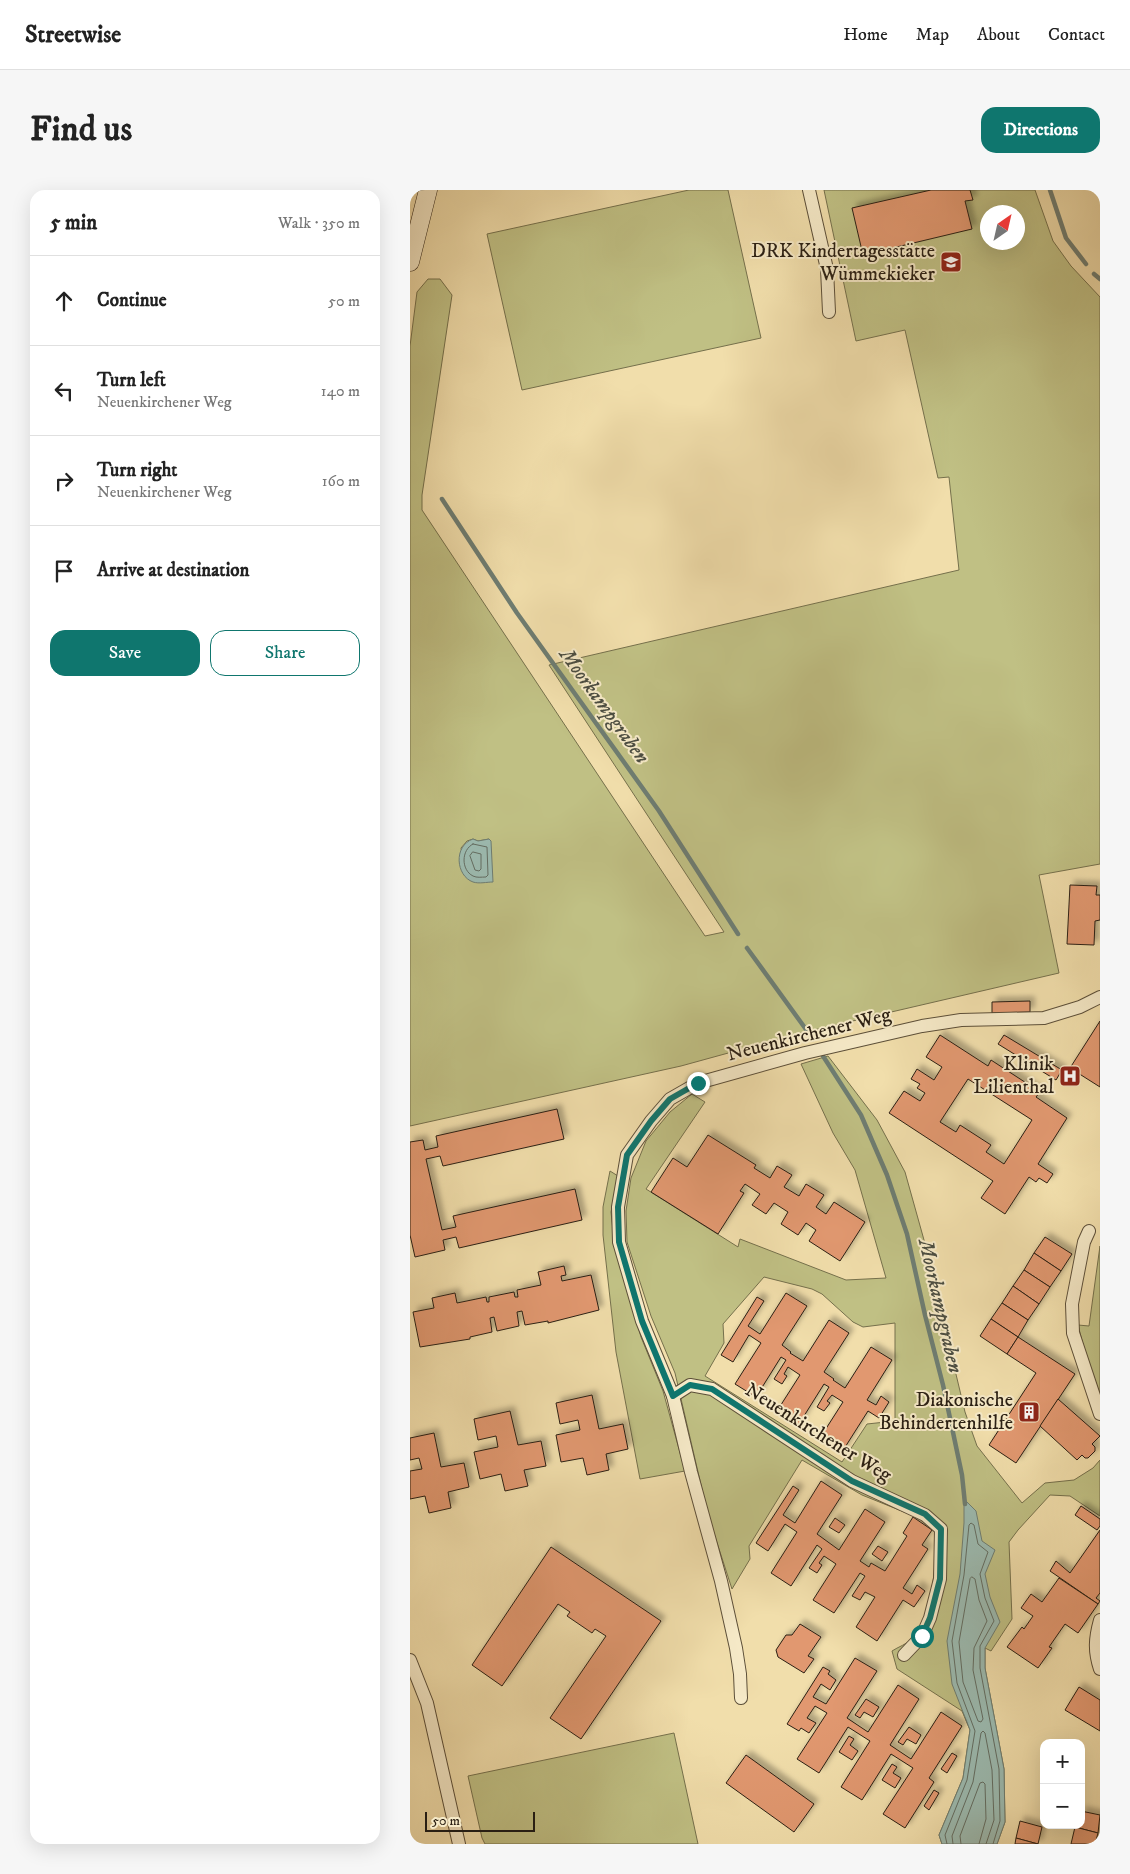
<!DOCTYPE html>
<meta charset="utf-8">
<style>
body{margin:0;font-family:"IM FELL DW Pica",serif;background:#f6f6f6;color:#222}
.controls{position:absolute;right:15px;bottom:15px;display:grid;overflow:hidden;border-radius:10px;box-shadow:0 5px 20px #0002}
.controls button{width:45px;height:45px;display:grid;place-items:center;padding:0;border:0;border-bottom:1px solid #e0e0e0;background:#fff;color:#222;font:25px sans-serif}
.compass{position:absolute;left:570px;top:15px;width:45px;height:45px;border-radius:50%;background:#fff;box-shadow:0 5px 20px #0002;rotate:34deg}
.scale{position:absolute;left:15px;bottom:12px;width:110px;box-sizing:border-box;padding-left:5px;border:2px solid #2a1f13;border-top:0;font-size:14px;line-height:18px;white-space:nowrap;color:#2a1f13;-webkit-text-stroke:4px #f6eac8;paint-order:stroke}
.stop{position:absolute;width:15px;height:15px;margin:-11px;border:4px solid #0f766e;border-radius:50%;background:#fff}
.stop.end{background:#0f766e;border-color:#fff;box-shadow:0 1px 5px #0008}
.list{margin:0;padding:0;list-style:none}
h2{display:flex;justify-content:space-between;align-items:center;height:65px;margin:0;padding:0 20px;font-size:21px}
h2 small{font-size:16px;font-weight:400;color:#767676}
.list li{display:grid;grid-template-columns:32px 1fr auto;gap:15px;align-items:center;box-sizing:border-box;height:90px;padding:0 20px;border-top:1px solid #e0e0e0}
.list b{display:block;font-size:19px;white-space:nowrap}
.list p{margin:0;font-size:16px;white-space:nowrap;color:#767676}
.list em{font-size:16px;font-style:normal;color:#767676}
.actions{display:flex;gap:10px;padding:15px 20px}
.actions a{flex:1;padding:11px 0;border:1px solid #0f766e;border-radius:15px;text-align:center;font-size:18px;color:#0f766e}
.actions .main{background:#0f766e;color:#fff}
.icon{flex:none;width:28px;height:28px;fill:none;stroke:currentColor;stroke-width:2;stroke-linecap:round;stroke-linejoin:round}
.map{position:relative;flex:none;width:690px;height:1654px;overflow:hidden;border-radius:15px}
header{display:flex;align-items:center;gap:30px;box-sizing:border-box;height:70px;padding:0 25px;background:#fff;border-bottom:1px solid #e0e0e0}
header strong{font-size:24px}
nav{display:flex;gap:28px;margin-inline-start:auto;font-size:18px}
.intro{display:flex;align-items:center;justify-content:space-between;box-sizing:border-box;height:120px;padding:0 30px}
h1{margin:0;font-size:35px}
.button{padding:12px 22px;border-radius:15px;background:#0f766e;color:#fff;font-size:18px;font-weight:700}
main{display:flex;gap:30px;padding:0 30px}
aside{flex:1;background:#fff;border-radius:15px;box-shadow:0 5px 20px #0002}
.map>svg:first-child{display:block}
</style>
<header>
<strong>Streetwise</strong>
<nav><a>Home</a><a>Map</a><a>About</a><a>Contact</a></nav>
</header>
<div class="intro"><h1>Find us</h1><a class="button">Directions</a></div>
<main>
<aside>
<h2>5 min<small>Walk · 350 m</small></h2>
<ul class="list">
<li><svg class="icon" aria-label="ahead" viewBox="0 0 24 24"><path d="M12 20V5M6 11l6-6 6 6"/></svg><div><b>Continue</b></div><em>50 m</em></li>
<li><svg class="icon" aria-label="left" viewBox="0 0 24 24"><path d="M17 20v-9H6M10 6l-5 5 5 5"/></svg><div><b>Turn left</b><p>Neuenkirchener Weg</p></div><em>140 m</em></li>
<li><svg class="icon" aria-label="right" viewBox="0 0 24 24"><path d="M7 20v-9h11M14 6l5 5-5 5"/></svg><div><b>Turn right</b><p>Neuenkirchener Weg</p></div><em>160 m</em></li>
<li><svg class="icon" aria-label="arrive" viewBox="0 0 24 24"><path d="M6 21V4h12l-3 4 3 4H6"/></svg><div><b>Arrive at destination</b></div></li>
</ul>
<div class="actions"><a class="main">Save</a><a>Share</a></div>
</aside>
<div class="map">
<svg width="690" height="1654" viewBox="0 0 690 1654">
<defs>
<filter id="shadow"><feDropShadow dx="4.5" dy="-4.5" stdDeviation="2.5" flood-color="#0004"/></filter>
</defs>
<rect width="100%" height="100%" fill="#f1deab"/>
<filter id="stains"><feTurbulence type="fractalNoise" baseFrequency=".004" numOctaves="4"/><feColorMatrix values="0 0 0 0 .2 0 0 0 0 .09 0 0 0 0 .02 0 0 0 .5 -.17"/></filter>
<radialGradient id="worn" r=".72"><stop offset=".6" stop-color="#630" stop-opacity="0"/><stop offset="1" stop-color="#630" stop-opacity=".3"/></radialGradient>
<g fill="#c0c084" stroke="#75704c" fill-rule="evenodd">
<path d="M279 0H318L351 148 112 200 77 44Z"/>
<path d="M414 0H625L643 51 661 76 690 107V674L629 685 649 783 391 843 271 876 0 936V156L7 102 18 89H30L42 105 12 305V320L295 746 314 742 139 475 549 380 539 287 528 288 495 140 446 151ZM578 22H608V52H578ZM63 649 68 651 79 649 56 687 51 658 57 651Z"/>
<path d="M418 866 467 930 495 982 514 1050 555 1222 567 1256 612 1313 635 1293 664 1290 683 1278 690 1270V1326L660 1306 640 1305 608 1340 599 1352 602 1429 581 1461 575 1458V1478L594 1579 595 1632 587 1654H532L529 1645 553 1588 560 1540 552 1521 487 1479 482 1461C488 1457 497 1454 502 1449 523 1428 526 1369 527 1341L514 1330 452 1305 392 1270 339 1356 340 1369 322 1399 298 1325 265 1183 241 1126 217 1052 216 1021 221 988 236 951 260 922 282 904 295 912 236 999 328 1057 330 1049 436 1090 476 1088 445 980 423 943 391 874ZM354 1087 402 1099 412 1104 443 1132 453 1137 485 1133V1231L457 1234 432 1272 295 1186 314 1153 313 1134Z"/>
<path d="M200 981 208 986 201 1022 204 1050 231 1147 253 1201 275 1281 230 1289 206 1162 193 1045V1017Z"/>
<path d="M690 1056V1204L676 1166 668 1135 679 1136Z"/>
<path d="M264 1543 288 1654H75L72 1648 58 1586Z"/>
</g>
<g fill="#9cbbb1" stroke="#6e7d72">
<path d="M63 649 68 651 79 649 81 651 83 692C77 692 69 694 63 692 46 686 43 656 63 649Z"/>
<path d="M554 1309 566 1321 572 1351 585 1360 575 1384 580 1407 590 1432 575 1458V1478L594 1579 595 1632 587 1654H532L529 1645 553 1588 560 1540 542 1494 537 1451 550 1384 554 1333Z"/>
</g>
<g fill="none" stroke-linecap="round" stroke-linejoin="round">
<g stroke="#636d62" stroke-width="1">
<path d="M63 654 77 657 78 685 76 687C71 687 67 688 63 686 51 680 51 660 63 654Z"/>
<path d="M63 662 71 664V679L69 681 65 680 60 666Z"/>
<path d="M562 1387 565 1389 569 1410 577 1431 564 1458 563 1480 573 1529 571 1532 568 1531 553 1492 549 1452 560 1389Z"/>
<path d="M537 1654 535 1645 557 1590 565 1541 547 1493 542 1451 554 1385 559 1335 561 1333 564 1335 568 1354 578 1362 570 1384 575 1408 584 1431 570 1456V1478L589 1579 590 1631 583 1654"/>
<path d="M543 1654 542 1646 563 1592 571 1543 573 1541 575 1543 582 1580 584 1630 576 1654"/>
<path d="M551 1654 550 1646 570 1593 573 1592 575 1594 576 1629 569 1654"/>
</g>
<g stroke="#6e7d72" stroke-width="4.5">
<path d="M640 0 656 48 676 74"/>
<path d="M684 84 690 89"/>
<path d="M32 309 107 423 249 621 328 744"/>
<path d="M337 758 403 849"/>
<path d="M413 866 451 925 477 985 497 1044 515 1125 533 1195 552 1285 555 1314"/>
</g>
</g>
<g fill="#e19870" stroke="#2a1f13" fill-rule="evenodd" filter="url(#shadow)">
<path d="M521 0H560L563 10 555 11 562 39 453 65 442 18Z"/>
<path d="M660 695 687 696 686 705H690V730L685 731 684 755 657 754Z"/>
<path d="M620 811V822L582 823V812Z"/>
<path d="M690 831V897L660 878Z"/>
<path d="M530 845 578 876 581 870 630 902 626 907 657 928 628 974 643 984 637 993 629 988 626 992 619 987 595 1024 571 1008 583 991 479 923 494 901 510 911 515 903 507 898 510 894 501 889 507 879 524 890 532 877 516 867ZM558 889 622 930 594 974 576 962 581 955 550 935 546 942 530 932Z"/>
<path d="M594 845 652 880 646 890 588 854Z"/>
<path d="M147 919 154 949 33 976 30 966 16 969 32 1040 46 1037 43 1026 165 999 172 1030 49 1058 46 1047 33 1050 35 1060 5 1067 0 1045V952L13 950 15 960 28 957 26 946Z"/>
<path d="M298 945 346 975 344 978 360 988 367 976 382 985 374 997 389 1006 396 994 414 1005 406 1017 416 1024 424 1012 455 1032 430 1071 399 1051 406 1040 396 1033 388 1045 371 1034 378 1022 364 1013 356 1024 342 1015 350 1004 335 994 330 1001 334 1003 308 1044 241 1002 263 968 277 977Z"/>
<path d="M635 1047 662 1064 651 1081 624 1063Z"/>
<path d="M624 1063 651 1081 640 1097 614 1080Z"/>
<path d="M154 1076 156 1085 151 1086 152 1091 181 1085 189 1120 138 1133V1131L115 1135 112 1121 107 1122 109 1136 87 1141 84 1127 80 1128 82 1142 60 1147V1149L10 1157 3 1122 24 1118 22 1108 45 1103 47 1113 76 1107 77 1112H79V1107L104 1102 105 1107H108L107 1100 131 1095 128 1082Z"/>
<path d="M614 1080 640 1097 629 1114 603 1096Z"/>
<path d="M603 1096 629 1114 618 1130 592 1113Z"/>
<path d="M376 1103 397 1116 372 1155 381 1162 380 1163 393 1171 419 1130 439 1143 414 1182 424 1189 423 1190 435 1198 461 1157 482 1170 457 1210 466 1215 471 1206 479 1212 469 1228 458 1221 432 1262 410 1248 433 1212 422 1205 417 1211 420 1213 414 1221 407 1217 419 1197 414 1194 389 1234 367 1221 390 1185 378 1177 374 1184 377 1186 372 1194 364 1189 376 1170 371 1167 346 1207 325 1194 351 1153 339 1145 323 1172 311 1165 347 1107 354 1111 338 1136 350 1144Z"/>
<path d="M592 1113 618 1130 608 1147 581 1129Z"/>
<path d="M581 1129 608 1147 597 1164 570 1146Z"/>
<path d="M608 1147 665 1184 606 1273 579 1255 626 1183 597 1164Z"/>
<path d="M182 1205 189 1239 213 1234 218 1259 196 1264 199 1280 177 1285 173 1268 151 1272 146 1245 170 1240 168 1230 150 1234 146 1213Z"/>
<path d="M648 1209 690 1246 682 1254 685 1257V1261L678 1268H675L672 1265 667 1270 630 1236Z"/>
<path d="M100 1221 108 1255 131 1251 136 1276 114 1280 118 1296 95 1301 91 1284 70 1289 64 1262 88 1257 86 1246 68 1250 64 1229Z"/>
<path d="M24 1243 31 1277 54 1273 59 1297 38 1302 41 1318 19 1323 15 1306 0 1309V1281L12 1279 9 1268 0 1270V1248Z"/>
<path d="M411 1291 432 1305 407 1344 429 1360 455 1319 475 1332 450 1371 459 1377 461 1373 475 1381 497 1346 493 1343 503 1327 522 1340 512 1355 518 1359 493 1398 502 1404 507 1395 515 1401 504 1417 493 1410 467 1451 446 1437 465 1407 455 1402 450 1410 442 1406 455 1386 450 1383 424 1423 403 1410 426 1374 414 1366 409 1373 412 1375 407 1383 399 1378 412 1359 407 1355 381 1396 361 1383 387 1342 375 1334 358 1361 346 1353 383 1296 389 1300 373 1325 385 1333Z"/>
<path d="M671 1316 690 1329V1336L687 1340 665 1325Z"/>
<path d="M425 1328 435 1335 429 1343 419 1337Z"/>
<path d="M690 1340V1403L686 1408 690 1411 688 1414 640 1381 646 1371 660 1383Z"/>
<path d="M468 1356 478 1362 472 1371 462 1364Z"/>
<path d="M141 1357 251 1431 171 1549 140 1528 196 1446 185 1439 182 1443 157 1426 160 1422 148 1414 92 1496 62 1475Z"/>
<path d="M649 1388 688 1414 668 1443 655 1434 639 1457 642 1458 628 1478 597 1457 612 1437 614 1439 623 1426 611 1418 621 1404 632 1412Z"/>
<path d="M390 1434 411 1447 398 1466 404 1469 394 1483 368 1467 366 1460 376 1445H382Z"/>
<path d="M445 1468 467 1481 437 1528 458 1542 488 1495 509 1509 480 1555 501 1569 531 1522 552 1536 519 1588 524 1592 495 1638 473 1624 503 1578 481 1564 452 1610 431 1597 460 1551 438 1537 409 1583 387 1569 417 1523 405 1516 397 1528 406 1533 399 1543 391 1538 389 1541 377 1534 413 1477 420 1481 418 1484 426 1490 420 1500 411 1494 403 1507 416 1514Z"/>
<path d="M669 1497 690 1510V1541L655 1520Z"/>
<path d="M456 1509 469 1517 463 1527 454 1522 450 1528 445 1525Z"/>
<path d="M499 1537 511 1545 506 1554 497 1549 493 1555 488 1552Z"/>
<path d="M439 1546 444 1549 440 1555 448 1561 442 1570 429 1562Z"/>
<path d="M542 1563 547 1566 537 1583 531 1579Z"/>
<path d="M336 1565 404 1614 384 1642 316 1593Z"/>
<path d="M482 1574 487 1577 483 1583 491 1588 485 1598 472 1590Z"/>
<path d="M524 1600 529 1603 519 1620 514 1616Z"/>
<path d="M671 1621 690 1625 688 1643 665 1637 666 1635H671Z"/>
<path d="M610 1631 632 1637 628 1654 606 1648Z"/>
<path d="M665 1637 688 1643 685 1654H661Z"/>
<path d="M606 1648 628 1654H605Z"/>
</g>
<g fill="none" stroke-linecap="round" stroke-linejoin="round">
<g stroke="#5c4f39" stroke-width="14">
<g id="street">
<path d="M399 0 417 79 419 122"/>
<path d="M679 1041 674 1052 662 1114 663 1143 690 1224"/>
<path d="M263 1206 280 1195 302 1199 442 1291 515 1325 531 1339 530 1389 520 1428 512 1446 494 1465"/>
<path d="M690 1430C685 1448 684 1461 690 1479"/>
<path d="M0 1470 17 1513 49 1654"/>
<path d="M331 1508 330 1484 326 1458 311 1391 281 1282 263 1206 232 1131 209 1052 208 1017 217 965 241 931 260 909 288 893 395 863 512 836 551 830 634 828 670 817 690 807"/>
</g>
</g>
<g stroke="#2a1f13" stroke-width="19">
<path id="secondary" d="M0 72 18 0"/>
</g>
<use href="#street" stroke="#f6eac8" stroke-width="12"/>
<use href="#secondary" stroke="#f6eac8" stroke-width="18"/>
</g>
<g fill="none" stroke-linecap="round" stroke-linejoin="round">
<path stroke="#0f766e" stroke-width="6" d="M288 893 260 909 241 931 217 965 208 1017 209 1052 232 1131 263 1206 280 1195 302 1199 442 1291 515 1324 531 1339 530 1389 520 1428 512 1446"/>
</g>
<defs>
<g id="school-square" transform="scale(1.125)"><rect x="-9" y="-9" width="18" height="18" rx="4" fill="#8f2418" stroke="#f6eac8"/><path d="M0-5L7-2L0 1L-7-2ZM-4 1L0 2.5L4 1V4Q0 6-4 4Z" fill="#fff"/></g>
<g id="hospital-square" transform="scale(1.125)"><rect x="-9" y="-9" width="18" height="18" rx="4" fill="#8f2418" stroke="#f6eac8"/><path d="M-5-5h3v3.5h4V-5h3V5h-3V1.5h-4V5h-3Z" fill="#fff"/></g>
<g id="building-square" transform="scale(1.125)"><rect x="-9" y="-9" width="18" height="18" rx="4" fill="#8f2418" stroke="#f6eac8"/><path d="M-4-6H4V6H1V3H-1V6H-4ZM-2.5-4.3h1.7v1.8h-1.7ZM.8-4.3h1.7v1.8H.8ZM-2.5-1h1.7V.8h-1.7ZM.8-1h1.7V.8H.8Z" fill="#fff"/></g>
</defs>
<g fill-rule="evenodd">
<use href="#school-square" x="541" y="72"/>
<use href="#hospital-square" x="660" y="886"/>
<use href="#building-square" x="619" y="1222"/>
</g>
<g text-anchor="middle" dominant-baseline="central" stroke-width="4" stroke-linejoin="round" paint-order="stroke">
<g font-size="20" fill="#2a1f13" stroke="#f6eac8" text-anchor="end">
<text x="525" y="61">DRK Kindertagesstätte<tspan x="525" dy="23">Wümmekieker</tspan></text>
<text x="644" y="874">Klinik<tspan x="644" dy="23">Lilienthal</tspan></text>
<text x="603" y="1210">Diakonische<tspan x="603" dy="23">Behindertenhilfe</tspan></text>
</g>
<g font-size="20" fill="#2a1f13" stroke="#f6eac8">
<text transform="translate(399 845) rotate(-14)">Neuenkirchener Weg</text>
<text transform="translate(408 1243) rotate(32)">Neuenkirchener Weg</text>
</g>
<g font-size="21" font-style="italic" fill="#4c4e42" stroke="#f6eac8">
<text transform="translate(194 516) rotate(54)">Moorkampgraben</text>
<text transform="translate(530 1116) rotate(77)">Moorkampgraben</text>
</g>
</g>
<rect width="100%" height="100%" filter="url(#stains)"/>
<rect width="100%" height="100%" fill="url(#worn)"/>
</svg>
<div class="controls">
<button>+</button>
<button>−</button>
</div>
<svg class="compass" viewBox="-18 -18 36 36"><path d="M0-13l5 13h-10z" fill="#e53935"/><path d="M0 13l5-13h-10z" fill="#767676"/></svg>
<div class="scale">50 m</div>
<div class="stop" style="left:512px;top:1446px"></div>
<div class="stop end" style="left:288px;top:893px"></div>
</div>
</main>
